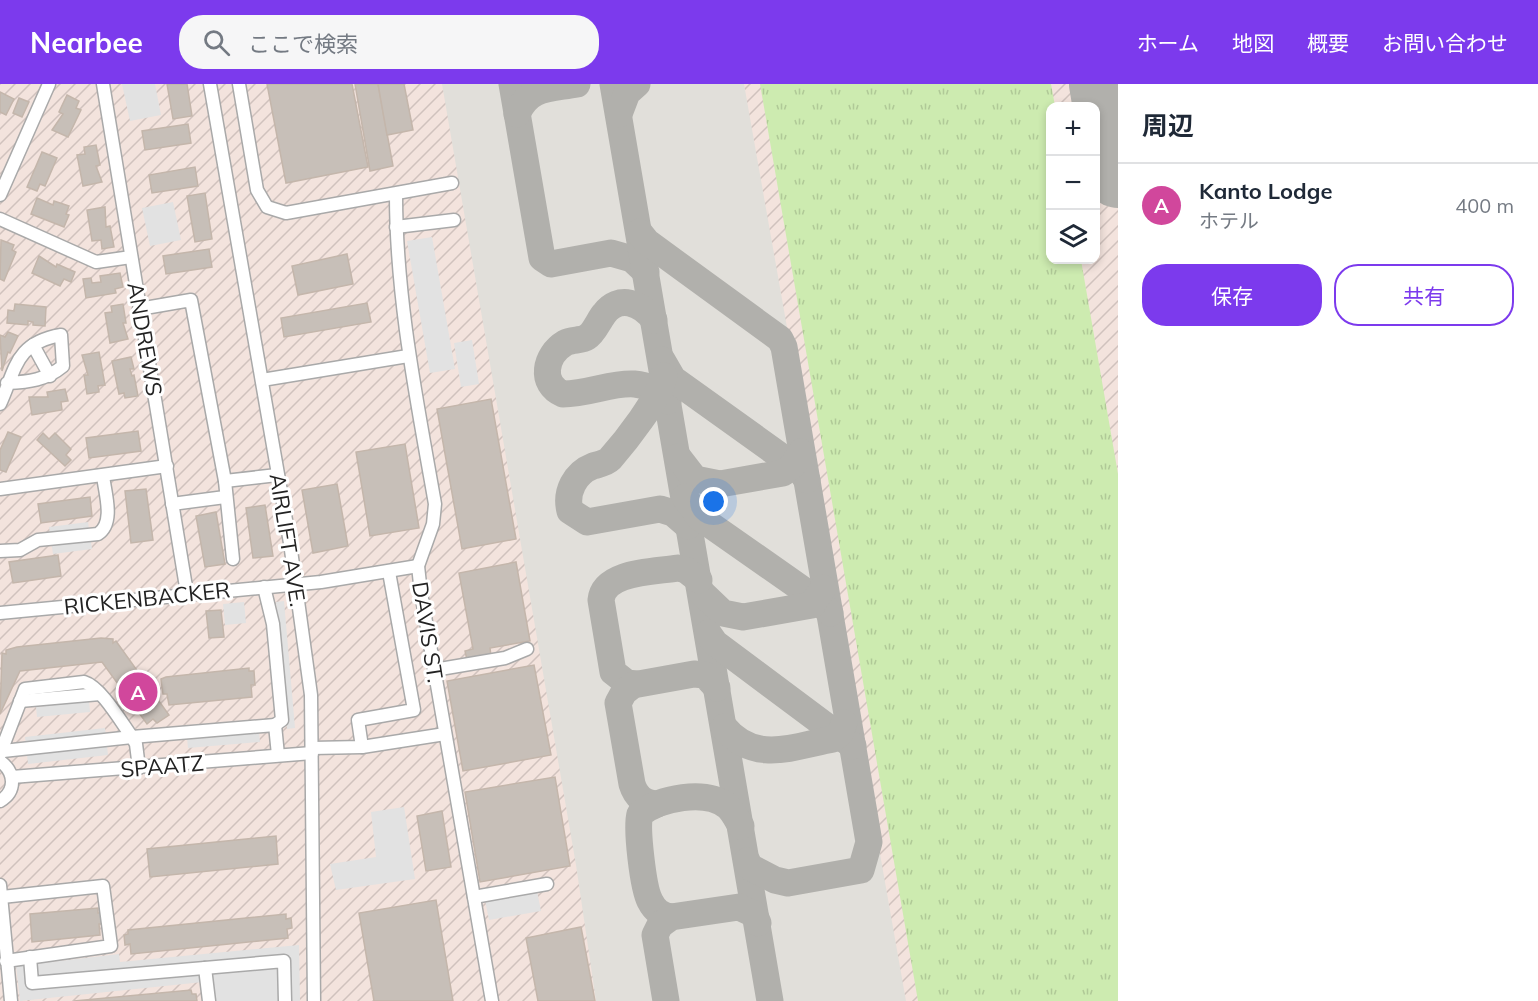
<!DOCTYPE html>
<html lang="ja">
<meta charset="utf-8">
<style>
body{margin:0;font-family:Mulish,"Noto Sans JP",sans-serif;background:#f6f6f7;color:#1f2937}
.controls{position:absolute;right:18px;top:18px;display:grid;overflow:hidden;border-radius:12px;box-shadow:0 3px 9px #0003}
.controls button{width:54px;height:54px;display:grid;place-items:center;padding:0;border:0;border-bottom:2px solid #e0e1e3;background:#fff;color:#1f2937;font:30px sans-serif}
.you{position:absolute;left:714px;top:418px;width:21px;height:21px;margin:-15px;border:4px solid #fff;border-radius:50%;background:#1a73e8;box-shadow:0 0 0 9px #1a73e833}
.badge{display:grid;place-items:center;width:39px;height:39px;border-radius:50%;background:#7c3aed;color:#fff;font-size:20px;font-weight:700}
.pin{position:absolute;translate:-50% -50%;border:3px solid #fff;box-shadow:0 2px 6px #0006}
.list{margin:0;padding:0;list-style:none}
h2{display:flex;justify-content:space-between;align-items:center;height:78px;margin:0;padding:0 24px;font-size:26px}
h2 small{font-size:20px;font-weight:400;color:#747a83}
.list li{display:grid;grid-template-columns:39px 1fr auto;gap:18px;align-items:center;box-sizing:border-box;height:84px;padding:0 24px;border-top:2px solid #e0e1e3}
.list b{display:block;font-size:22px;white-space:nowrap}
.list p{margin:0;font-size:20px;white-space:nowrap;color:#747a83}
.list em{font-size:20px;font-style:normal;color:#747a83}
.actions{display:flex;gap:12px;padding:18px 24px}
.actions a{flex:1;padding:14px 0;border:2px solid #7c3aed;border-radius:24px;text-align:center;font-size:21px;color:#7c3aed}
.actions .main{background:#7c3aed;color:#fff}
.icon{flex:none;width:33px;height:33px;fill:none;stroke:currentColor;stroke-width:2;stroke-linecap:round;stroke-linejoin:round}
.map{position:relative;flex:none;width:1118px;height:917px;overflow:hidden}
header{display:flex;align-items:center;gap:36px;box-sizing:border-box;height:84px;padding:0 30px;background:#7c3aed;color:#fff}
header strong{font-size:28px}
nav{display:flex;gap:33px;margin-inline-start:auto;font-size:21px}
.search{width:420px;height:54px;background:#f6f6f7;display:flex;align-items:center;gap:15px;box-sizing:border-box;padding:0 21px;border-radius:24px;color:#747a83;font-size:22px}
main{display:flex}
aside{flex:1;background:#fff}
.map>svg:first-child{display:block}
</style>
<header>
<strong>Nearbee</strong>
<div class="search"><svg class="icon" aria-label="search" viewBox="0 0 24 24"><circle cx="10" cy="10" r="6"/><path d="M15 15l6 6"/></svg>ここで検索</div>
<nav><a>ホーム</a><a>地図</a><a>概要</a><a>お問い合わせ</a></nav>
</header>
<main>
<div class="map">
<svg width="1118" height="917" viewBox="0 0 1118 917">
<defs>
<pattern id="military-furrows" width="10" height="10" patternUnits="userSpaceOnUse" patternTransform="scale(1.5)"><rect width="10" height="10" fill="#f3e3dd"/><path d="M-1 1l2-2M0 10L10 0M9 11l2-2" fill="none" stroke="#d0c2bd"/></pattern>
<pattern id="grass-tufts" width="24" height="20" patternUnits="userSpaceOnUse" patternTransform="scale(1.5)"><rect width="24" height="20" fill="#cdebb0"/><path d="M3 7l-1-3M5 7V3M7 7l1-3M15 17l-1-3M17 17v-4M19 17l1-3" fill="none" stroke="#b0c997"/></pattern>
</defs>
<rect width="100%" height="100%" fill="#f2efe9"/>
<path fill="url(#military-furrows)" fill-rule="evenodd" d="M0 0H1118V917H0ZM1050 22H1096V176H1050Z"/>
<path fill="#e1dfda" d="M442 0H744L906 917H596L576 781Z"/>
<path fill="url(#grass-tufts)" d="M760 0H1051L1055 22H1050V176H1081L1118 390V917H918Z"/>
<g fill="#e2e2e2">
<path d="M122 0H155L161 31 130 37Z"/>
<path d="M173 118 181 156 150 162 142 124Z"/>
<path d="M432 153 455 285 430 289 407 157Z"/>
<path d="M472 256 479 300 461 303 454 259Z"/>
<path d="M88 438 92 465 53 470 49 443Z"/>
<path d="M284 517 295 644 287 645 276 518Z"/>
<path d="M244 518 246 539 225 541 223 520Z"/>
<path d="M89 617 90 628 37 633 36 623Z"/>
<path d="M105 644 108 671 28 680 25 653Z"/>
<path d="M259 648 260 658 188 664 187 654Z"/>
<path d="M404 723 415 795 336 806 330 780 376 773 371 728Z"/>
<path d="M537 807 541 827 489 836 485 816Z"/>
<path d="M299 861 300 917H205L203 898 20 917 16 882 119 870 120 878Z"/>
</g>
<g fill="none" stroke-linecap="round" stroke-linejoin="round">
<g stroke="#b1b0ac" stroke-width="27">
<path d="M512 0 542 174 551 180 611 169 632 175 646 188"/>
<path d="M613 0 770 917"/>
<path d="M517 30C529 2 550 5 577 0"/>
<path d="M619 30 627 9 637 0"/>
<path d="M639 148 647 158 780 255 784 263 869 758 861 786 788 799 775 796 750 783 747 777"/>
<path d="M654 236C641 219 619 210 604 230 599 236 594 249 587 253 581 257 572 255 565 259 545 271 539 300 563 310 602 310 636 283 668 317"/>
<path d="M662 276 673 295 800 386 807 396"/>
<path d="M664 292C660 314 625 358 610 375 606 379 599 380 593 382 575 389 565 408 570 427L587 438 660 425 673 429 688 442"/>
<path d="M678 373 695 395 720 400 783 389 793 381 801 368"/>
<path d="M685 413 699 433 819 517 830 529"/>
<path d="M701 508 723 529 743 533 812 521 823 504"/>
<path d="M708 549 715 559 853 662"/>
<path d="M636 600 627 599 613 588 601 516C604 487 655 488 678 484L686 486 699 496"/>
<path d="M724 643C754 680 792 663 833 655L841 648 844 639"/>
<path d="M657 720C644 719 636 713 632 700L618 619 624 608 633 601 694 590 705 591 717 604"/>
<path d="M671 833C661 831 655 827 650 817 643 804 636 743 640 730 660 714 705 705 727 722 733 727 737 736 741 742"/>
<path d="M666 917 655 851 660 841 671 833 739 823 754 830 758 839"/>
</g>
<path stroke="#b1b0ac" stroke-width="68" d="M1103 0 1118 90"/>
</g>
<g fill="#c7bfb8" stroke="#c4b6ab" stroke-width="1.5">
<path d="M167 0H187L192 32 173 35Z"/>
<path d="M267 0H352L368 83 286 99Z"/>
<path d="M355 0H378L393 82 370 87Z"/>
<path d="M378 0H404L413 46 387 51Z"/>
<path d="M0 8 14 15 6 31 0 28Z"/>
<path d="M67 11 79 17 76 24 81 26 68 53 52 46 63 30 59 28Z"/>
<path d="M19 14 29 18 22 33 13 29Z"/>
<path d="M188 40 191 59 145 66 142 47Z"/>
<path d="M96 61 100 81 96 82 102 98 83 102 77 71 85 70 84 63Z"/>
<path d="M42 68 57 74 45 102 40 100 37 107 27 103Z"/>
<path d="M195 83 198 102 152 109 149 91Z"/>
<path d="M205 109 212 155 195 158 187 112Z"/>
<path d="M37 114 53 121 54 117 69 122 66 130 69 131 64 143 31 130Z"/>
<path d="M105 123 106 143 110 142 114 163 102 165 101 156 92 157 87 126Z"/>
<path d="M1 156 14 161 12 166 16 168 4 197 0 195Z"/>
<path d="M209 165 212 183 166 190 163 172Z"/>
<path d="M347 170 353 200 298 211 292 182Z"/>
<path d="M39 172 56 183 57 180 75 188 71 198 64 195 60 202 32 189Z"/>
<path d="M120 189 123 203 115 205 116 209 86 214 83 195 91 194 92 199 101 198 100 192Z"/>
<path d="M367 219 371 238 284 253 281 234Z"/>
<path d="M15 220 46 223 45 242 33 241V238L28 237V241L7 239 8 226 14 227Z"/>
<path d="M123 220 126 239H123L128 255 110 259 105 229 112 228 111 222Z"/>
<path d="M8 248 18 252 10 269 8 268 2 287 0 251 5 253Z"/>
<path d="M99 268 105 301 98 302 99 308 87 310 84 291H88L82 271Z"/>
<path d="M131 273 134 285H130L132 292 134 291 138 312 125 314 124 309 119 310 112 277Z"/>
<path d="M65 305 68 317 61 318 62 326 32 331 29 313H48L47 308Z"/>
<path d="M491 315 516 455 462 465 437 325Z"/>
<path d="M138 347 141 367 89 374 86 354Z"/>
<path d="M8 348 21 353 6 388 0 386V366Z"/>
<path d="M43 349 49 355 55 349 71 365 66 371 71 376 65 382 37 356Z"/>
<path d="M405 360 419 444 370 452 356 368Z"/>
<path d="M337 400 348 462 313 469 302 406Z"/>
<path d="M146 405 153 456 131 459 125 407Z"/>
<path d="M90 413 92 432 41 439 38 420Z"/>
<path d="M265 421 273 472 253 474 246 424Z"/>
<path d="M216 428 225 480 205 483 196 432Z"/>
<path d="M58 471 61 492 13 499 9 478Z"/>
<path d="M516 478 530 557 490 564 491 572 467 576 465 567 473 565 459 489Z"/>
<path d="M221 526 224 553 209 554 206 527Z"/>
<path d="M101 554 113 555V559L116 557 169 631 157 639 153 635 147 640 102 578 20 587 0 630 2 569 6 570V566L17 563Z"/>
<path d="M534 581 551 671 463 687 447 597Z"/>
<path d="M249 584V587H254L255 601H251L252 613 169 621 167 610H163L161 595 166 593Z"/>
<path d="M555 693 570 782 480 798 465 708Z"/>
<path d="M442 727 451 783 426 787 417 732Z"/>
<path d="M276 752 278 780 150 793 147 765Z"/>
<path d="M436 816 453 917H374L359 829Z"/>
<path d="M98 824V829H103L104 840H99L100 851 32 858 30 830Z"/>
<path d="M286 830V835L291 834 292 844 287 845 288 854 131 870 130 860 125 861 124 851 128 850V846Z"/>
<path d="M581 843 595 917H538L526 854Z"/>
<path d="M191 906 192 910H196L197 917H74Z"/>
</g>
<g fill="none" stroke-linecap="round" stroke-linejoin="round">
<g stroke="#a9a9a9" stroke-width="15">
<g id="minor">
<path d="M103 0 187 509"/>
<path d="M210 0 290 459 311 611 314 917"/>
<path d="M239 0 257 106 267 123 286 129 452 99"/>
<path d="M0 111 49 0"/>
<path d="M396 111C396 215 417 317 435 420L433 440 418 482 421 509 492 917"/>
<path d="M0 135 96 178 131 173"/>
<path d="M396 143 454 136"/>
<path d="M139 225 191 216 225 397 233 475"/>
<path d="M33 261 50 292"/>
<path d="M262 296 408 272"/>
<path d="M0 320C16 285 15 259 61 251L63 282C46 296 29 298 7 299"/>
<path d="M225 397 277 391"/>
<path d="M0 405 167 382"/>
<path d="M172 420 225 413"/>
<path d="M0 467 20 466 38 456 98 450C115 439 105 409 103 392"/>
<path d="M264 503 273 540 282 636 275 641"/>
<path d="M0 529 321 498 418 482"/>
<path d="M434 586 505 574 527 565"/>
<path d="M20 617 100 610"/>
<path d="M362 663 358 636 414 626 389 488"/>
<path d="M312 664 362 663 445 650"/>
<path d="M3 667 132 653 275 641 278 671"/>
<path d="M0 670 25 605 84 598C101 603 121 638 132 653L136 660 139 684"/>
<path d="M0 677C15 688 17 707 0 717"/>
<path d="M12 693 312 669"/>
<path d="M0 801 11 917"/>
<path d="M2 813 103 802 111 862 6 877"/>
<path d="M474 813 547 800"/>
<path d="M30 873 32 899 284 877 285 917"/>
<path d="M205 884 209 917"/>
</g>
</g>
<use href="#minor" stroke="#fff" stroke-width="12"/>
</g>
<g text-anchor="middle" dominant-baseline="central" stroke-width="6" stroke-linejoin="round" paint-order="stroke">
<g font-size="22" fill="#222" stroke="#fff">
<text transform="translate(145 255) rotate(80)">ANDREWS</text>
<text transform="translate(288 456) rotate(81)">AIRLIFT AVE.</text>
<text transform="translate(147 514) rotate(-6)">RICKENBACKER</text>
<text transform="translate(428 548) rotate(81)">DAVIS ST.</text>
<text transform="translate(162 682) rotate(-5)">SPAATZ</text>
</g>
</g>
</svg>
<div class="controls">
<button>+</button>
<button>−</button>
<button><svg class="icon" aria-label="layers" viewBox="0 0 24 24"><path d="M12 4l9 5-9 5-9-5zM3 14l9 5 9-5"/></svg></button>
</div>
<div class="you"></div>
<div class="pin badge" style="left:138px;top:608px;background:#d1479c">A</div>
</div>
<aside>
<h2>周辺<small></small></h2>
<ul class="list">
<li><span class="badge" style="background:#d1479c">A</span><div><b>Kanto Lodge</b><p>ホテル</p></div><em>400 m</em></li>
</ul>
<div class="actions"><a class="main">保存</a><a>共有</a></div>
</aside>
</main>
